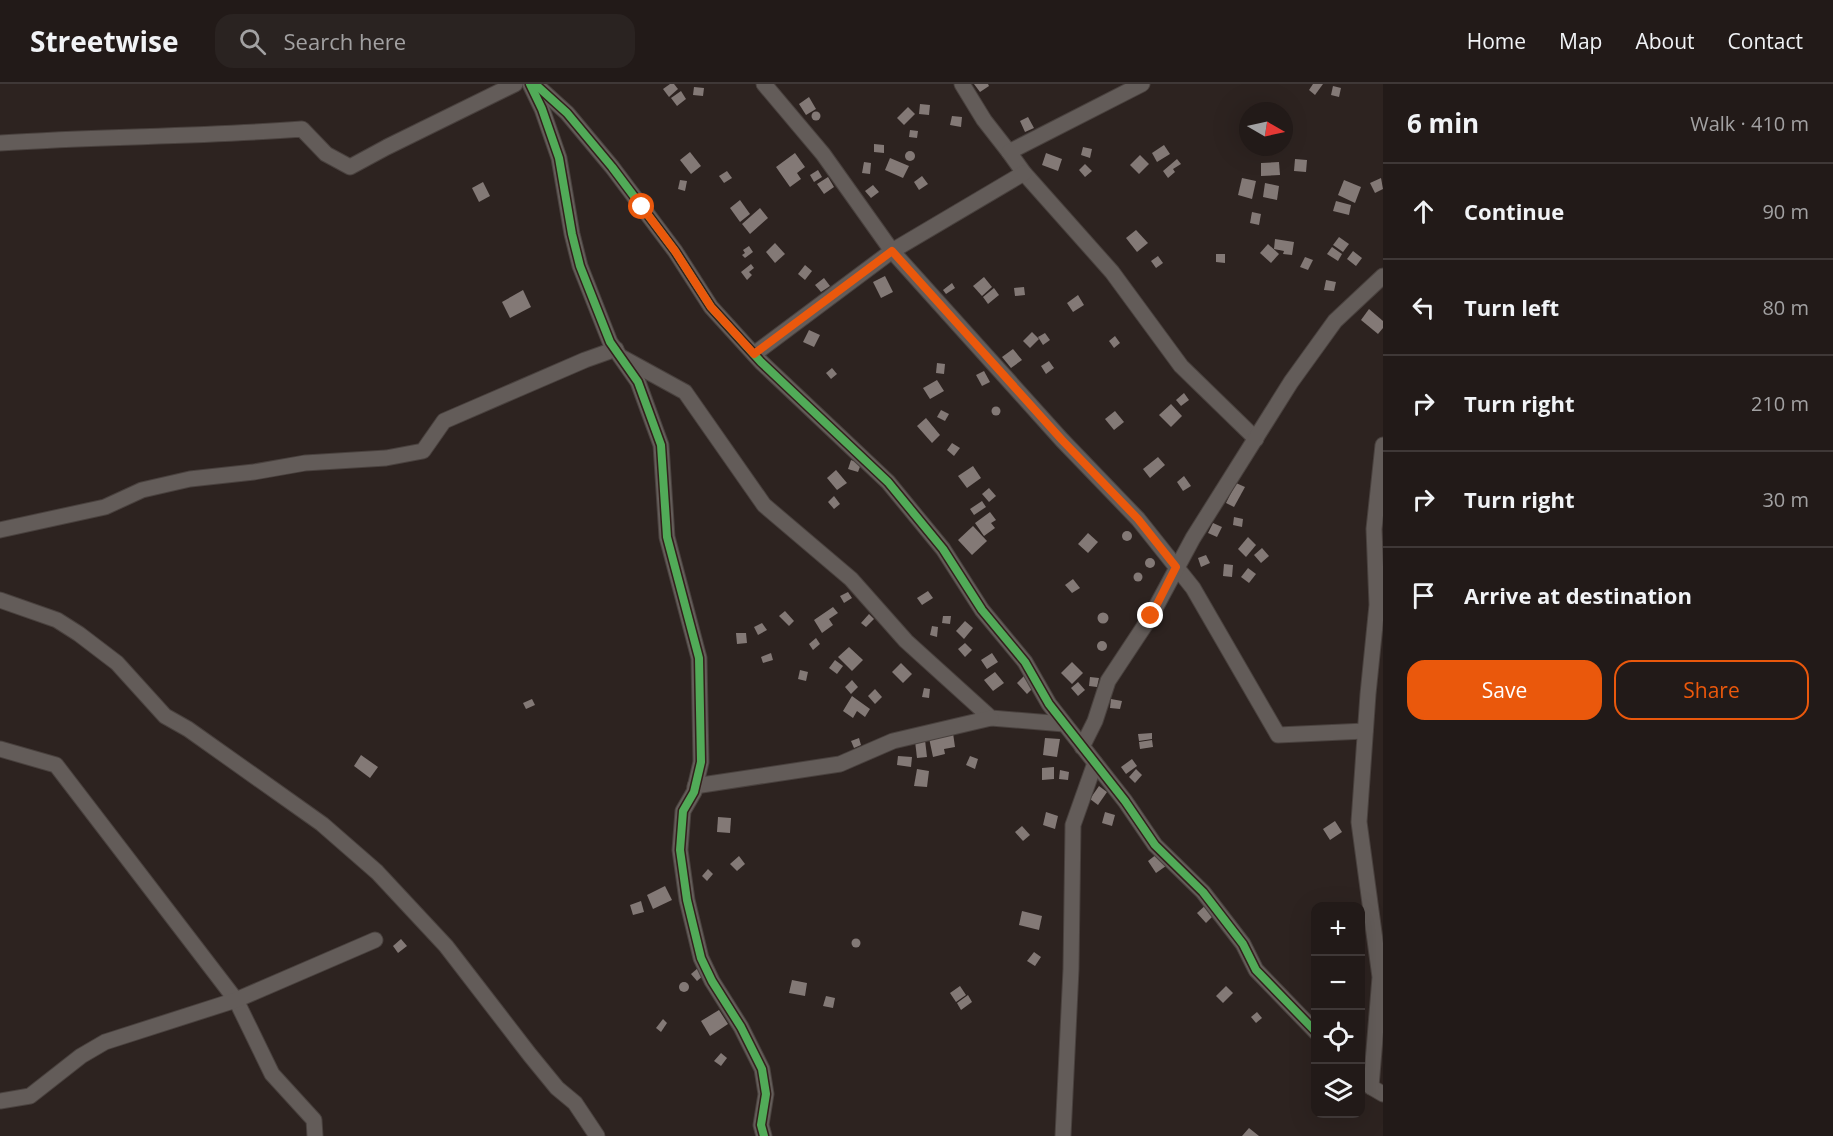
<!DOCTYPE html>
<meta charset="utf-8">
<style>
body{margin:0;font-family:"Open Sans",sans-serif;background:#2a2321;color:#f1f3f6}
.controls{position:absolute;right:18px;bottom:18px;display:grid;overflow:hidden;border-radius:12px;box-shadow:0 6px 24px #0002}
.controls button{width:54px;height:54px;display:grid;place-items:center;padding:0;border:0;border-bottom:2px solid #3f3837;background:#221a18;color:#f1f3f6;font:30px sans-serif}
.compass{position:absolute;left:1239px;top:18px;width:54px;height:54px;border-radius:50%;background:#221a18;box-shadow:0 6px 24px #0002;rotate:99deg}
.stop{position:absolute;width:18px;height:18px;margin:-14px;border:4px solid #ea580c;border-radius:50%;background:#fff}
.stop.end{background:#ea580c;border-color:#fff;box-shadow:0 2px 6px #0008}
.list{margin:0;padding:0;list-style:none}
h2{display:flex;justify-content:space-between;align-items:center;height:78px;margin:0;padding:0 24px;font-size:26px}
h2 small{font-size:20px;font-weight:400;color:#a2a1a2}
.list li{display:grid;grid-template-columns:39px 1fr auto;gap:18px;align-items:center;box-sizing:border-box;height:96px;padding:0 24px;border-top:2px solid #3f3837}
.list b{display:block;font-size:22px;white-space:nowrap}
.list em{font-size:20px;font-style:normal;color:#a2a1a2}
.actions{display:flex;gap:12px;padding:18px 24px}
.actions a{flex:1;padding:14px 0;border:2px solid #ea580c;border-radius:18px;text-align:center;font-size:21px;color:#ea580c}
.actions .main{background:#ea580c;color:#fff}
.icon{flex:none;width:33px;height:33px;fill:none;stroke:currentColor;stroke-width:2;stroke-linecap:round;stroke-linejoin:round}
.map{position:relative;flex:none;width:1383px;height:1052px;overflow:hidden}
header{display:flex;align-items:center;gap:36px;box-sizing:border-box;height:84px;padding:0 30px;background:#221a18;border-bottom:2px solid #3f3837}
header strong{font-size:28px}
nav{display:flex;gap:33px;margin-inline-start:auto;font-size:21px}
.search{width:420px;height:54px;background:#2a2321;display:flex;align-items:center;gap:15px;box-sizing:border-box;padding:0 21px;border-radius:18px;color:#a2a1a2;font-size:22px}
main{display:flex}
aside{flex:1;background:#221a18}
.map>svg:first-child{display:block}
</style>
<header>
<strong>Streetwise</strong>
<div class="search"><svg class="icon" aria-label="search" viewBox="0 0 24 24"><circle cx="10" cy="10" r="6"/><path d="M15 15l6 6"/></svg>Search here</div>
<nav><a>Home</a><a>Map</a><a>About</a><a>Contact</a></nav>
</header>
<main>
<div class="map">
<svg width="1383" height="1052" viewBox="0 0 1383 1052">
<rect width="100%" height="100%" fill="#2d2320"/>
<g fill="#837976">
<path d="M670 0H674L678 5 669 13 663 5Z"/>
<path d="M974 0H988L989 2 980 8Z"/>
<path d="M1313 0H1323L1315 11 1309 6Z"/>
<path d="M1333 2 1341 4 1339 13 1331 11Z"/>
<path d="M694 3 704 4 703 12 693 11Z"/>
<path d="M681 7 686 15 677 22 671 14Z"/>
<path d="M809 13 816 25 806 31 799 20Z"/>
<path d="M920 20 930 21 929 31 919 30Z"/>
<path d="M908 23 915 30 904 41 897 34Z"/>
<circle cx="816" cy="32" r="4.5"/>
<path d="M952 32 962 33 961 43 950 41Z"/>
<path d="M1028 33 1034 44 1025 48 1020 37Z"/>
<path d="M910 46 918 47 917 54 909 53Z"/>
<path d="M874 60 884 61V69L874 68Z"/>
<path d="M1164 61 1170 70 1157 78 1152 69Z"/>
<path d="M1083 63 1092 65 1090 74 1081 71Z"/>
<circle cx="910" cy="72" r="5"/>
<path d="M690 68 701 82 691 90 680 76Z"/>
<path d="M795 69 805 83 797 89 801 95 790 103 776 83Z"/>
<path d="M1046 69 1062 75 1058 87 1042 81Z"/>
<path d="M1140 71 1149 80 1139 90 1130 81Z"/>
<path d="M890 74 909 82 903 94 885 86Z"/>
<path d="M1177 75 1181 80 1173 85 1175 88 1168 94 1163 87Z"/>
<path d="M1295 75 1307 76 1306 88 1294 87Z"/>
<path d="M864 78 871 79 870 90 862 89Z"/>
<path d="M1279 78 1280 91 1261 92V79Z"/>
<path d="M1085 80 1092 87 1085 93 1079 86Z"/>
<path d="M818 86 822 93 814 98 810 91Z"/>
<path d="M727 87 732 94 724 99 719 92Z"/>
<path d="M922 92 928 100 919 106 914 98Z"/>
<path d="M828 93 834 103 824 110 817 100Z"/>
<path d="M1242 94 1256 97 1252 115 1238 111Z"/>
<path d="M1381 94 1383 105 1375 109 1370 99Z"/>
<path d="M680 96 687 97 685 107 678 105Z"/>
<path d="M1344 96 1361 103 1355 119 1338 111Z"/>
<path d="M483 98 490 112 479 118 472 104Z"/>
<path d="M1265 99 1279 102 1277 116 1263 113Z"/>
<path d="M873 101 879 108 871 114 865 107Z"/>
<path d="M740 116 750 130 740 138 730 124Z"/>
<path d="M1336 117 1351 121 1349 131 1333 127Z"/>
<path d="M760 124 768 134 750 150 742 140Z"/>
<path d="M1252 128 1261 130 1259 141 1250 139Z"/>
<path d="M1136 146 1148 159 1137 168 1126 154Z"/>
<path d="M1339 153 1349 160 1343 168 1333 161Z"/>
<path d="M1275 155 1294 158 1292 171 1283 170 1284 167 1274 165Z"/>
<path d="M775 159 785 170 775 179 766 168Z"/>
<path d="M1268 160 1279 170 1271 179 1260 169Z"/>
<path d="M749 162 753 168 745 174 742 171 745 169 743 166Z"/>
<path d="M1332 163 1342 170 1338 177 1327 170Z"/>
<path d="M1353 167 1362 174 1356 182 1347 175Z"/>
<path d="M1216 170H1225V179L1216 178Z"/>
<path d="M1158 172 1163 179 1156 184 1151 177Z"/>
<path d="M1305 173 1313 176 1308 186 1300 183Z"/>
<path d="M751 180 754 184 749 188 752 191 747 196 741 188Z"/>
<path d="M805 181 812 187 805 196 798 190Z"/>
<path d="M885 192 893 208 881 214 873 198Z"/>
<path d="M984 193 992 203 982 212 973 202Z"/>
<path d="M824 194 830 202 821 208 815 201Z"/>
<path d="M1326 196 1336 198 1334 207 1324 206Z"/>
<path d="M952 199 955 204 946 210 943 206Z"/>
<path d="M1024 203 1025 211 1015 212 1014 204Z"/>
<path d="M994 204 999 211 988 220 983 213Z"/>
<path d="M523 206 531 223 510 234 502 218Z"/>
<path d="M1078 211 1084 221 1073 228 1067 219Z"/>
<path d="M1369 225 1383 237V244L1378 250 1361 236Z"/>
<path d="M809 246 820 251 814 263 803 258Z"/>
<path d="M1032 248 1039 255 1030 264 1023 257Z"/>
<path d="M1045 249 1050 256 1043 261 1038 253Z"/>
<path d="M1115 252 1120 259 1114 264 1109 257Z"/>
<path d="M1013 265 1022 276 1011 284 1002 273Z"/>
<path d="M1049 277 1054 284 1046 290 1041 282Z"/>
<path d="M937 279 945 280 944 290 936 289Z"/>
<path d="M832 284 837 290 831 295 826 289Z"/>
<path d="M984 287 990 298 982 302 976 291Z"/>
<path d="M937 296 944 307 930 315 923 304Z"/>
<path d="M1184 309 1189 316 1181 322 1176 316Z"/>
<path d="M1171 320 1182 332 1171 343 1159 331Z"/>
<circle cx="996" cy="327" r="4.5"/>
<path d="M941 326 949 330 945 337 937 333Z"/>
<path d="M1115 327 1124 338 1114 346 1105 335Z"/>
<path d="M926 334 940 351 932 359 917 342Z"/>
<path d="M952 359 960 364 954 372 947 366Z"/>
<path d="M1158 373 1165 381 1150 394 1143 385Z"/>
<path d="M851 376 861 380 858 388 848 385Z"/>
<path d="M973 382 981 394 967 404 958 392Z"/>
<path d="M836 386 847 399 837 406 827 394Z"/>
<path d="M1184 392 1191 402 1183 407 1177 398Z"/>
<path d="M1236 399 1245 403 1234 423 1226 419Z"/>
<path d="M989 404 996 412 989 418 982 410Z"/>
<path d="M834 412 840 420 834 425 828 418Z"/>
<path d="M982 417 986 423 974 431 970 425Z"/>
<path d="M990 428 996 436 991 439 995 444 984 452 975 439Z"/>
<path d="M1234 433 1243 435 1242 443 1233 441Z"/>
<path d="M1213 439 1222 443 1217 453 1208 449Z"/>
<path d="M973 442 987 457 972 471 958 456Z"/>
<circle cx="1127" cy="452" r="5"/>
<path d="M1088 449 1098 458 1088 469 1078 460Z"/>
<path d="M1248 453 1256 461 1246 473 1238 465Z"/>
<path d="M1262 464 1269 472 1261 479 1254 471Z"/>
<path d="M1206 471 1210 479 1201 483 1198 474Z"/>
<circle cx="1150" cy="479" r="5"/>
<path d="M1224 480 1233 481 1232 493 1223 492Z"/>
<path d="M1248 484 1256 490 1249 499 1241 493Z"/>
<circle cx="1138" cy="493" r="4.5"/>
<path d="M1073 495 1080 504 1072 509 1065 501Z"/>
<path d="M928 507 933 514 922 521 917 514Z"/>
<path d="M848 508 852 514 844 519 840 512Z"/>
<path d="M833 523 838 529 829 535 833 541 822 549 814 536Z"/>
<path d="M785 527 794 537 789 542 779 532Z"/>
<circle cx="1103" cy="534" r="5.5"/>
<path d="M869 530 874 535 866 543 861 539Z"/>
<path d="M943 532H951L950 540 942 539Z"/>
<path d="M965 537 973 544 964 555 956 547Z"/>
<path d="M762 539 767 546 758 551 754 543Z"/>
<path d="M932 542 938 543 937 553 930 551Z"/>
<path d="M736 549H746L747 559 737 560Z"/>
<path d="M816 554 820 560 813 566 809 560Z"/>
<circle cx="1102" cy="562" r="5"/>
<path d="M965 559 972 566 965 573 958 565Z"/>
<path d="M849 563 863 576 852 587 838 573Z"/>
<path d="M771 569 773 576 763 579 761 573Z"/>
<path d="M992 569 998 578 987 585 981 576Z"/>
<path d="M835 576 843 582 837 590 829 584Z"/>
<path d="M1072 578 1083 589 1072 600 1061 589Z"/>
<path d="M901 579 912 590 903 599 892 588Z"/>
<path d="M800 586 808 588 806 597 798 595Z"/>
<path d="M995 588 1004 599 993 607 984 596Z"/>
<path d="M1024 592 1034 603 1027 610 1017 599Z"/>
<path d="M1090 593 1099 594 1097 603 1089 602Z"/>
<path d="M852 596 858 603 851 610 845 603Z"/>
<path d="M1078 598 1085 606 1078 612 1071 604Z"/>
<path d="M924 604 930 605 929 614 922 613Z"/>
<path d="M875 605 882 613 875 620 868 612Z"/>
<path d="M852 612 870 625 865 633 857 627 853 634 843 627Z"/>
<path d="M532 615 535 621 526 625 523 619Z"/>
<path d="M1111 615 1122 617 1120 625 1110 624Z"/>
<path d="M953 649 955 663 944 665 945 670 933 673 929 654Z"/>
<path d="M1152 649V655L1139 657 1138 650Z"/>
<path d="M859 654 861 661 854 664 851 657Z"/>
<path d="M1045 654 1060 655 1057 673 1043 671Z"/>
<path d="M925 656 927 673 917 674 915 657Z"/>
<path d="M1152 656 1153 663 1140 665 1139 658Z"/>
<path d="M361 671 378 683 370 694 354 682Z"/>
<path d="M898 672 912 673 911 683 897 681Z"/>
<path d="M970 672 978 675 975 685 966 681Z"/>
<path d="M1132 675 1137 682 1126 690 1121 683Z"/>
<path d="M1054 683V695L1042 696V684Z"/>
<path d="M917 685 929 687 927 703 914 702Z"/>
<path d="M1136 685 1142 691 1135 699 1129 693Z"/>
<path d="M1060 686 1069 688 1068 696 1059 695Z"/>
<path d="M1099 702 1107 708 1098 721 1090 715Z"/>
<path d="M1046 728 1058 732 1055 745 1043 741Z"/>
<path d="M1105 728 1115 731 1112 742 1102 739Z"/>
<path d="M718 733 731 734 730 749 717 748Z"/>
<path d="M1335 737 1342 748 1330 756 1323 745Z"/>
<path d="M1022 742 1030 751 1023 757 1015 748Z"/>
<path d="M1157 770 1166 782 1156 789 1148 777Z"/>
<path d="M739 772 745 780 737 787 730 780Z"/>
<path d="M708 785 713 790 707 797 702 792Z"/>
<path d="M665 802 672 816 653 825 647 811Z"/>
<path d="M641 817 644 828 633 831 630 821Z"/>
<path d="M1208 819 1217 828 1206 839 1197 829Z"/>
<path d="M1022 827 1042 832 1039 846 1019 841Z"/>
<circle cx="856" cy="859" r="4.5"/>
<path d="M401 855 407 862 398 869 393 862Z"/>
<path d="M1034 868 1041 873 1035 882 1027 877Z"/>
<path d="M698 884 704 891 697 897 691 890Z"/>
<path d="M792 896 807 899 805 912 789 909Z"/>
<circle cx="684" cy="903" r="5"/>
<path d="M960 902 966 911 956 918 950 909Z"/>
<path d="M1226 902 1233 909 1223 919 1216 912Z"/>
<path d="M968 911 972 918 961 926 957 919Z"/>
<path d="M826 912 835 914 833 924 823 922Z"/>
<path d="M719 926 728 940 710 952 701 937Z"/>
<path d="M1257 928 1262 934 1256 939 1251 933Z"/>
<path d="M663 935 667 939 661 948 656 944Z"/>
<path d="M721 969 727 974 721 982 714 977Z"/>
<path d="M1249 1044 1259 1052H1242Z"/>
</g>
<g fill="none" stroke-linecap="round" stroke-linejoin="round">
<g stroke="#49413e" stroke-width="17">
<g id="minor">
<path d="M530 0 542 25 559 74 572 150 580 182 610 258 638 298 661 361 667 453 699 574 701 678 694 708 683 727 680 766 687 816 701 874 712 897 741 943 762 985 766 1010 761 1041 764 1052"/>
<path d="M535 0 567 29 612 83 675 167 711 223 761 278 888 398 943 465 982 526 1025 578 1049 620 1125 717 1155 761 1203 808 1243 860 1256 886 1316 948"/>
<path d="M764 0 823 70 892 167 1062 356 1138 435 1193 504 1278 651 1365 647"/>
<path d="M962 0 984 36 1009 68"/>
<path d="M1142 0 1009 68 1024 89 1112 188 1181 282 1256 355"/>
<path d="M0 59C101 52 201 53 302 45L326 70 350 83 387 63 515 0"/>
<path d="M754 270 892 167 1024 89"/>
<path d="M623 274 685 308 764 421 851 495 906 557 991 634 1064 640"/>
<path d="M0 446 105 423 142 406 190 395 254 388 305 379 386 374 423 367 444 337 585 276 616 265"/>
<path d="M0 516 57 536 79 550 117 579 165 632 188 645 322 740 377 788 446 862 530 971 557 1004 575 1019 597 1052"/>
<path d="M1082 663 1095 637 1108 597 1151 532 1193 454 1291 298 1335 237 1383 192"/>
<path d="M0 665 56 681 236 916 272 990 314 1036 315 1052"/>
<path d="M695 702 840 680 893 657 991 634"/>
<path d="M1360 993 1371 1003 1383 1010"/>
<path d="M1371 1003 1380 893 1359 738 1368 610 1377 521 1374 445 1383 361"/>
<path d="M0 1017 30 1012 81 972 105 958 236 916 375 856"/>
<path d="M1063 1052 1071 885 1073 741 1095 679"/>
</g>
</g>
<use href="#minor" stroke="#635c59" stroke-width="15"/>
<g stroke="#32201b" stroke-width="11">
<g id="cycleway">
<path d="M530 0 542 25 559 74 572 150 580 182 610 258 638 298 661 361 667 453 699 574 701 678 694 708 683 727 680 766 687 816 701 874 712 897 741 943 762 985 766 1010 761 1041 764 1052"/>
<path d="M535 0 567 29 612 83 675 167 711 223 761 278 888 398 943 465 982 526 1025 578 1049 620 1125 717 1155 761 1203 808 1243 860 1256 886 1316 948"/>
</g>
</g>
<use href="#cycleway" stroke="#51ab58" stroke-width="8"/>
</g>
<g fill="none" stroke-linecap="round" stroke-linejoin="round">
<path stroke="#ea580c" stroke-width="8" d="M642 123 675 167 711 223 754 270 892 167 1062 356 1138 435 1176 483 1151 532"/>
</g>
</svg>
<div class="controls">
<button>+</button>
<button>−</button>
<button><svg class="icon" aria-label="locate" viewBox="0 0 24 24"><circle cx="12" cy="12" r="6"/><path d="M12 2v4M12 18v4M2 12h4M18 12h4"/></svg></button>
<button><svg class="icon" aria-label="layers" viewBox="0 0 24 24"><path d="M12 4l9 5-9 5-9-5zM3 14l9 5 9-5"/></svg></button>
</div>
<svg class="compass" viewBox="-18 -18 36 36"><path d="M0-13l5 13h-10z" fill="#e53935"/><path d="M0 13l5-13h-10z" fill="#a2a1a2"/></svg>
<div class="stop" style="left:642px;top:123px"></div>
<div class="stop end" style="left:1151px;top:532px"></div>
</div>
<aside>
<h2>6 min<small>Walk · 410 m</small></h2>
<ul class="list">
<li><svg class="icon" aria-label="ahead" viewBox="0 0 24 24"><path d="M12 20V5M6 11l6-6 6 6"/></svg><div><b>Continue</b></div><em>90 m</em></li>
<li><svg class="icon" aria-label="left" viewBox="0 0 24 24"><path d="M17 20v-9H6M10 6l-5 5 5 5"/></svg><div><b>Turn left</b></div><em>80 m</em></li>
<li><svg class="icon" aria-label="right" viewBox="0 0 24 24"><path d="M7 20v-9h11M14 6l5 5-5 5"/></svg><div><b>Turn right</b></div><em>210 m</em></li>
<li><svg class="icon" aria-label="right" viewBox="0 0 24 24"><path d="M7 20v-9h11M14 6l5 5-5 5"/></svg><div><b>Turn right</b></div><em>30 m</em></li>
<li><svg class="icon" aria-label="arrive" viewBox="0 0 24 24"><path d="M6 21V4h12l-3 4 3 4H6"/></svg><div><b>Arrive at destination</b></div></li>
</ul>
<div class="actions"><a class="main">Save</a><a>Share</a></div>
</aside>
</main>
